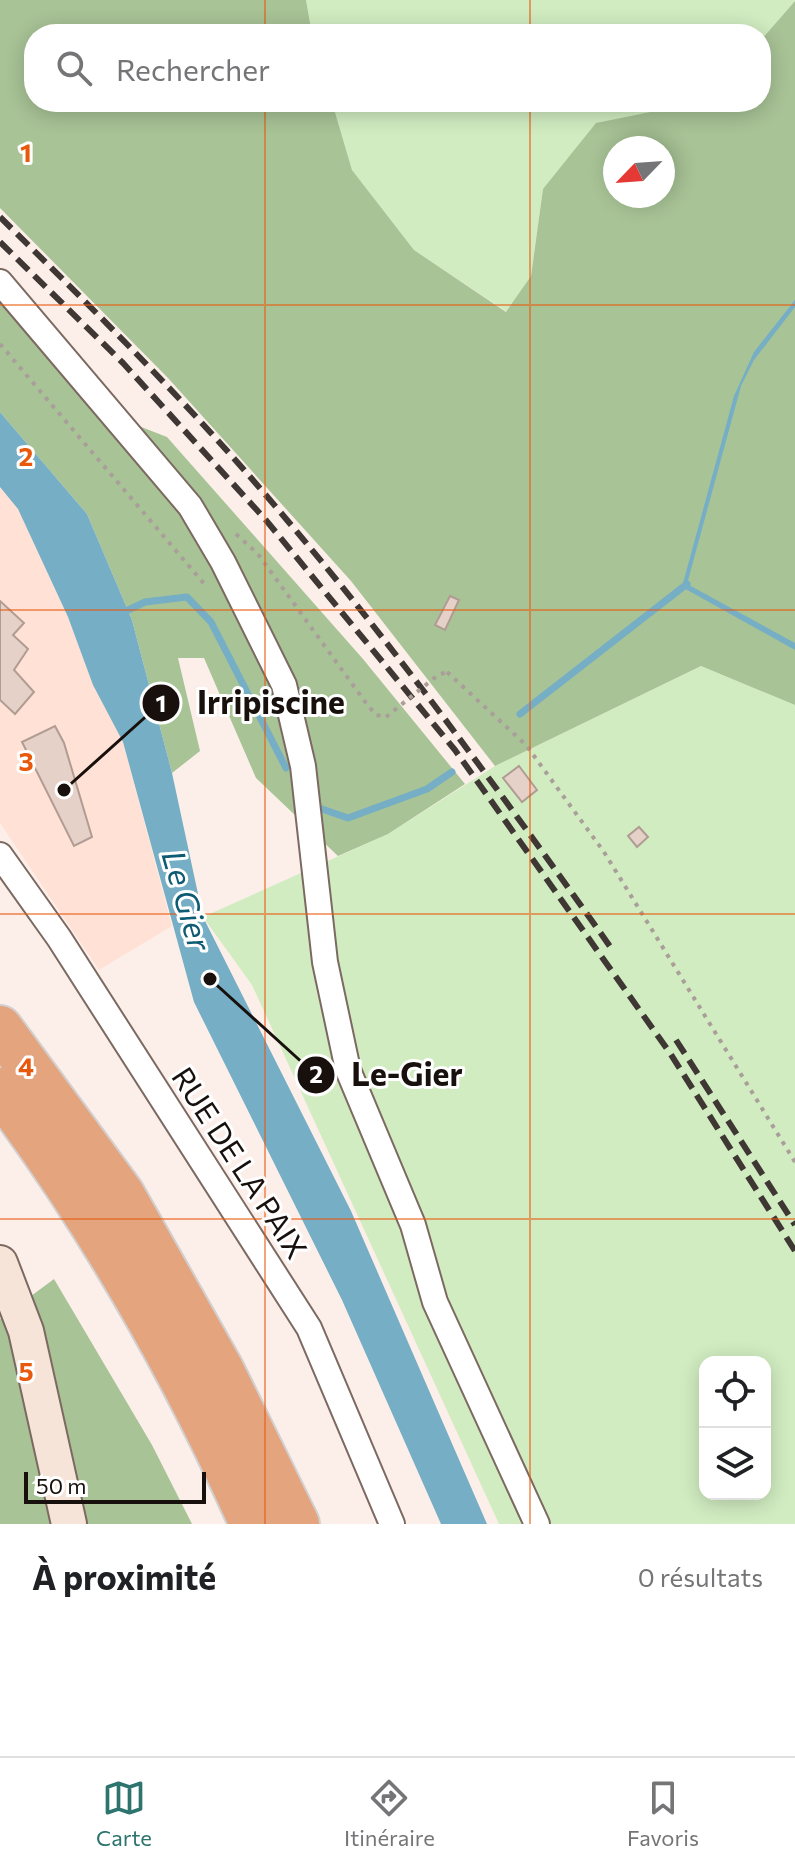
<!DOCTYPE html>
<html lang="fr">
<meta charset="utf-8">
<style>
body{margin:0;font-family:Commissioner,sans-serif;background:#f2f2f2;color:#202124}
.controls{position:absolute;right:24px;bottom:24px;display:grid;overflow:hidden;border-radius:16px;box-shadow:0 4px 20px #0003}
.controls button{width:72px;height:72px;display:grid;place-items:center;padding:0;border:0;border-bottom:2px solid #e0e0e0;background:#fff;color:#202124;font:40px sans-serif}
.compass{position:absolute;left:603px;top:136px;width:72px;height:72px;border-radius:50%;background:#fff;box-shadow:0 4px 20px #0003;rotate:245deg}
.scale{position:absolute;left:24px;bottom:20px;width:182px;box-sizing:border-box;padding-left:8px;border:4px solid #17100d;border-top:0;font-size:22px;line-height:28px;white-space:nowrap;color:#17100d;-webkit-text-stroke:6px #fff;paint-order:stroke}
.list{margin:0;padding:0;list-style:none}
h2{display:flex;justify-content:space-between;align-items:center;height:104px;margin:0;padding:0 32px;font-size:34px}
h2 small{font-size:26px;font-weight:400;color:#757577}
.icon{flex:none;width:44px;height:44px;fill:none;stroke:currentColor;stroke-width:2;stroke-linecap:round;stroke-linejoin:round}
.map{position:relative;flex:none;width:795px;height:1524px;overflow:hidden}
.search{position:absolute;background:#fff;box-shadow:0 4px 20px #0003;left:24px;right:24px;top:24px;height:88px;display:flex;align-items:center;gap:20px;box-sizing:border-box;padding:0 28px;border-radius:32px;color:#757577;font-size:30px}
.sheet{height:232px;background:#fff}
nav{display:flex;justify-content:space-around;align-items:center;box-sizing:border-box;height:112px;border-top:2px solid #e0e0e0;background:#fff;font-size:22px;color:#757577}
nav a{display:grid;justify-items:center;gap:4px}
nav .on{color:#2c746d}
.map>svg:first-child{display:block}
</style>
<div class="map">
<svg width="795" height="1524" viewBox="0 0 795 1524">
<rect width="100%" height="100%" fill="#fcefea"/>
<path fill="#ffe2d5" d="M0 487 18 509 68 617 93 685 123 742 172 926 99 970 0 823Z"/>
<g fill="#d1ecc1" fill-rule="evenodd">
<path d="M306 0H795V1L761 40V34H312Z"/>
<path d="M332 102H700L655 109 543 189 531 276 507 312 414 250 352 170Z"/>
<path d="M701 666 795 705V1524H499L252 985 203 917 388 834 495 766ZM705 1362H765V1494H705Z"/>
</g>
<g fill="#a8c396" fill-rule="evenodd">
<path d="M0 0H306L312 34H34V102H332L352 170 414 250 506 312 531 276 543 189 596 123 700 102H761V40L795 1V705L701 666 495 766 351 581 168 378 0 208ZM615 148H663V196H615Z"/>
<path d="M0 296 90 407 167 437 363 659 465 784 388 834 338 856 256 778 204 658H178L200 751 172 773 132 620 87 514 0 412Z"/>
<path d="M54 1279 152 1445 192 1524H0V1319Z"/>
</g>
<g fill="#75aec5">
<path d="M795 300V307L754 360 741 386 687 584 795 643V650L682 587 734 396 754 352Z"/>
<path d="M0 412 87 514 132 620 172 773 203 917 351 1211 487 1524H441L342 1300 194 1002 123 742 93 685 68 617 18 509 0 487Z"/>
</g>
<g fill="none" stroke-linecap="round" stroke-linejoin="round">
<g stroke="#75aec5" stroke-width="7">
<path d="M122 613 145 602 187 597 211 622 286 768"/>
<path d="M520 714 687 584"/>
<path d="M319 808 348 818 427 789 452 772"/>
</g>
</g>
<g fill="#e5d1c7" stroke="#b09c93" stroke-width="2">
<path d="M450 596 459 600 445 630 435 625Z"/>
<path d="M0 601 24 623 13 635 28 649 14 670 34 692 15 714 0 700Z"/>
<path d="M55 726 64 743 92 837 74 846 22 742Z"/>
<path d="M519 766 537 790 522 802 503 778Z"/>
<path d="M639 827 648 837 637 847 628 836Z"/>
</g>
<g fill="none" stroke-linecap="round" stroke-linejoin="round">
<g stroke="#7c6a62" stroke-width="28">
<g id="minor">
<path d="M0 282 190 506 223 562 284 685 303 766 325 962 348 1070 413 1225 435 1302 537 1524"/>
<path d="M0 855 59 938 309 1328 392 1524"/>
</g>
</g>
<g stroke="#7c6a62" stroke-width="38">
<path id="secondary" d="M0 1263 26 1331 69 1524"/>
</g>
<g stroke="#d1cfcf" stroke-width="48">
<g id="motorway">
<path d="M0 1028 122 1194 221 1369 297 1524"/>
<path d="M0 1090C100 1224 184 1372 252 1524"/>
</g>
</g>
<g stroke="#a99e99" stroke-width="4" stroke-dasharray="4 6" stroke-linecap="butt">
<path d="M0 344 206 586"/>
<path d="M236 534 258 554 366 703 376 715 386 717"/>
<path d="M447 672 526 745 604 852 795 1162"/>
</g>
<use href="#minor" stroke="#fff" stroke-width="24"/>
<use href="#secondary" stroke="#f7e4d8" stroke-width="34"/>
<use href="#motorway" stroke="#e4a47d" stroke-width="44"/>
<g stroke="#3f3733" stroke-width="6" stroke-dasharray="16 8" stroke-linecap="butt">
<path d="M0 217C95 311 190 405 276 507 397 649 506 800 614 952"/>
<path d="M0 242 123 363 265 519 455 750 670 1053 795 1251"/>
<path d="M676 1040 795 1225"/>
</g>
<path stroke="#a99e99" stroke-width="4" stroke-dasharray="4 6" stroke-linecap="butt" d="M386 717 438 675 447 672"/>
</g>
<path fill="none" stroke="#e8590c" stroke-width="2" stroke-opacity="0.55" d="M265 0V34M530 0V34M265 102V1524M530 102V1524M0 305H795M0 610H795M0 914H795M0 1219H795"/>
<g text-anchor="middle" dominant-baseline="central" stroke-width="6" stroke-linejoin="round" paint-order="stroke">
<g font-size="30" fill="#17100d" stroke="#fff">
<text transform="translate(241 1162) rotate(57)">RUE DE LA PAIX</text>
</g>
<g font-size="32" font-style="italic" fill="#0e5b73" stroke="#fff">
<text transform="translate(188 900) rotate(74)">Le Gier</text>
</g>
</g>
<g font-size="26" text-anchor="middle" font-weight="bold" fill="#e8590c" stroke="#fff" stroke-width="6" stroke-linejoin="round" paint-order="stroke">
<text x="26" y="162">1</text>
<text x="26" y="466">2</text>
<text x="26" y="771">3</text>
<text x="26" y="1076">4</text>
<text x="26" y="1381">5</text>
</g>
<path fill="none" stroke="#17100d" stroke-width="3" d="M64 790L161 703M210 979L316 1075"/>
<g fill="#17100d" stroke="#fff" stroke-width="3">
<circle cx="64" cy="790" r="8"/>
<circle cx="210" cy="979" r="8"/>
<circle cx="161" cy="703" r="20"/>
<circle cx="316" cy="1075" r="20"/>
</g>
<g font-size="24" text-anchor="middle" font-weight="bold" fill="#fff">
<text x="161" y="712">1</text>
<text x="316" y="1083">2</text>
</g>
<g font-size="32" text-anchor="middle" font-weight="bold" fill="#17100d" stroke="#fff" stroke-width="6" stroke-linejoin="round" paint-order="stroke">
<text x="271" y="714">Irripiscine</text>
<text x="407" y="1086">Le-Gier</text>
</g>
</svg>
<div class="controls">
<button><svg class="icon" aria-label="locate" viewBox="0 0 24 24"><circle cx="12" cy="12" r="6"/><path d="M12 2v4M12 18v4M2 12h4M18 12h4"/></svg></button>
<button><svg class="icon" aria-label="layers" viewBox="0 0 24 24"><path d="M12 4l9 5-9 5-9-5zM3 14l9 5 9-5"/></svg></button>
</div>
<svg class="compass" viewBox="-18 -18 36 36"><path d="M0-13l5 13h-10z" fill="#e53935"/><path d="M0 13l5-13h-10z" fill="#757577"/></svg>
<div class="scale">50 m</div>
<div class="search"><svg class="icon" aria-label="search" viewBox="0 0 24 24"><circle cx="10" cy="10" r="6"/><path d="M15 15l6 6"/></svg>Rechercher</div>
</div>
<section class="sheet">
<h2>À proximité<small>0 résultats</small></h2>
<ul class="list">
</ul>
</section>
<nav>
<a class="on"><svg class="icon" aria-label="map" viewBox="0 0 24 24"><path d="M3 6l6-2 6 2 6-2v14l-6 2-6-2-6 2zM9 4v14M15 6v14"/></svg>Carte</a>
<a><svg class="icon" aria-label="directions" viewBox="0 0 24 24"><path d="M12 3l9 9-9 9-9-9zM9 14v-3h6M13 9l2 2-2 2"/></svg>Itinéraire</a>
<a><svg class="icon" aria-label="saved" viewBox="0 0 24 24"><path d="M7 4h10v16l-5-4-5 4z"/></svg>Favoris</a>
</nav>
